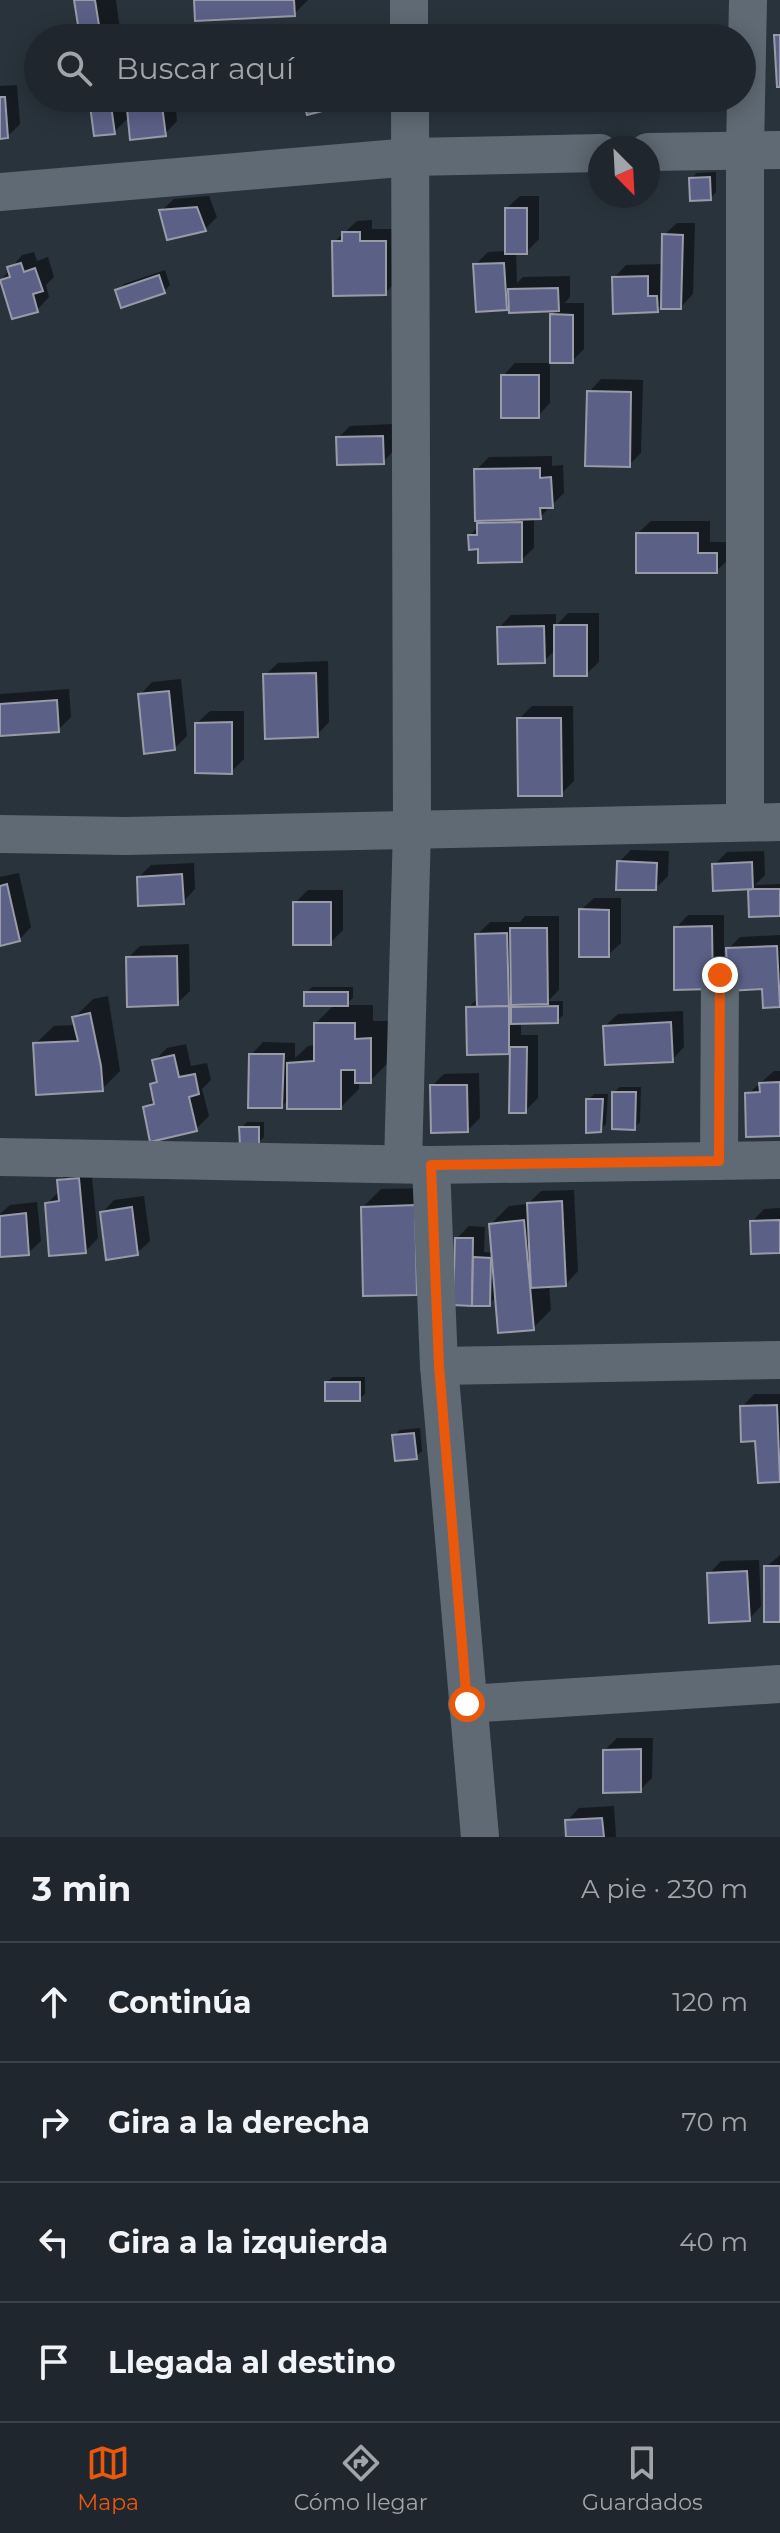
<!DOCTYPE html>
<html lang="es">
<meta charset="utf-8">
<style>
body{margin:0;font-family:Montserrat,sans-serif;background:#2c3239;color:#f1f3f6}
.compass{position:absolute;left:588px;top:136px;width:72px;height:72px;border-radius:50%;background:#1f262d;box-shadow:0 4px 20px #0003;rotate:156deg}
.stop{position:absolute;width:24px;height:24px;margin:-18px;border:6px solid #ea580c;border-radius:50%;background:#fff}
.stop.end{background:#ea580c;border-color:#fff;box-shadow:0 2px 8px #0008}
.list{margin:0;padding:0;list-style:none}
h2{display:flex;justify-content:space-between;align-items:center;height:104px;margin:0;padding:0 32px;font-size:34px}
h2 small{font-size:26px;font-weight:400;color:#a1a5aa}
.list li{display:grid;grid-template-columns:52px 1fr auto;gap:24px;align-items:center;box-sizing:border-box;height:120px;padding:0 32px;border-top:2px solid #3c4349}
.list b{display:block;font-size:30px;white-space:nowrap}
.list em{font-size:26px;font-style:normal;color:#a1a5aa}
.icon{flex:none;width:44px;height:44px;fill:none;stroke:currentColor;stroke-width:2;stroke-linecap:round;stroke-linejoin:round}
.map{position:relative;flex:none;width:780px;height:1837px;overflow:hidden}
.search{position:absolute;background:#1f262d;box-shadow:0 4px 20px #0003;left:24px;right:24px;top:24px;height:88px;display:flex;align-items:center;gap:20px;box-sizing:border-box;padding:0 28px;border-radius:44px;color:#a1a5aa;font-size:30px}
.sheet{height:584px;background:#1f262d}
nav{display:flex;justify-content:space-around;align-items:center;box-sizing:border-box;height:112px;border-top:2px solid #3c4349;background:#1f262d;font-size:22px;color:#a1a5aa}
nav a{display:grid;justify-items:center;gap:4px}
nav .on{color:#ea580c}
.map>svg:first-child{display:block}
</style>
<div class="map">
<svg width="780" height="1837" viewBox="0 0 780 1837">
<rect width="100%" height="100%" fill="#29333c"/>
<g fill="#0007">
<path d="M76 0H116L121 38H82Z"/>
<path d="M196 0H308L294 14Z"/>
<path d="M17 85 20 124 7 137H0V86Z"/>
<path d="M91 98H175L177 121 165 134 130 116 114 132Z"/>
<path d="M243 98H259L244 103Z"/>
<path d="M291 98H335L325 108Z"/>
<path d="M716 172V192L711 198 691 179 697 173Z"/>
<path d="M209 196 217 217 205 229 161 211 174 199Z"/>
<path d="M520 196H539V239L526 252H516L517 283 523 277 570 276V297L565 303H584V349L572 361 552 315 558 309 510 304 506 308 475 265 488 252 507 251V208Z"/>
<path d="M372 220V229H397V281L385 293 334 242 357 221Z"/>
<path d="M677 223H695L693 294 681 307 660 306 657 310 614 278 626 265 664 264V235Z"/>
<path d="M34 252 37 261 48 257 54 277 46 285 49 297 37 310 1 280 22 255Z"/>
<path d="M165 270 170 285 164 291 118 290 124 284Z"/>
<path d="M515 363H550V403L538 416 503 376Z"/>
<path d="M601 379 643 380 641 453 629 465 589 392Z"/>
<path d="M394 424 395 449 383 462 338 438 350 426Z"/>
<path d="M552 456V466L563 465 564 493 540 517H534V548L521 560 480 547 470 536 485 518 476 470 489 457Z"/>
<path d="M651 521H710V542H729V559L716 571 638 533Z"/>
<path d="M568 613H599V662L586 674 556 649 544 661 499 628 511 615 556 614V626Z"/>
<path d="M328 661 329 722 317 735 265 675 278 663Z"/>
<path d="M181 679 187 736 174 749 140 695 152 682Z"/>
<path d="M69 689 71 717 58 730 0 734V694Z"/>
<path d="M532 706H573L574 781 561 794 519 719Z"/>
<path d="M210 711H244V759L231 772 197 723Z"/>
<path d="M631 850 669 851 668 876 656 888 619 862Z"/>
<path d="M764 851 765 875 755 885 780 884V914L751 915 750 888 714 865 727 852Z"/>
<path d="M194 863 195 889 183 902 139 877 151 865Z"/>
<path d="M19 873 31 927 19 940 0 944V877Z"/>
<path d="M308 890H343V930L330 943 295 903Z"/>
<path d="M594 898H621V943L608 955 581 910Z"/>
<path d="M688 915H724V975L676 928Z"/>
<path d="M525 916H559V990L548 1001H563V1015L557 1021 521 1022V1035H538V1098L525 1111 512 1052 469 1053 468 1008 479 997 477 935 490 922H520Z"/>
<path d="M780 935V1005L765 1006 764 987 727 950 740 937Z"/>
<path d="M189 944 190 991 177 1003 128 958 140 946Z"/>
<path d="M312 987H353V998L345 1005H373V1021H389V1062L370 1081H359V1089L341 1107 289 1099 282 1106 251 1055 263 1042 295 1043V1058L308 1046 316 1045V1023L335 1004 306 993Z"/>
<path d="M108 996 120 1071 102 1089 35 1044 54 1026 76 1025 75 1017 93 999Z"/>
<path d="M683 1011 684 1047 672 1060 605 1026 618 1014Z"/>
<path d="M186 1044 191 1066 207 1063 211 1080 202 1089 209 1116 196 1129 145 1108 155 1098 152 1084 158 1079 154 1061 167 1048Z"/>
<path d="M774 1071H780V1134L748 1094Z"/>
<path d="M479 1073 480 1118 468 1130 432 1086 444 1074Z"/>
<path d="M620 1087H641L640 1122 634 1128 614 1092Z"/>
<path d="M594 1094H608L606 1124 600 1130 588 1100Z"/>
<path d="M247 1122H264V1137L258 1143 241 1128Z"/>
<path d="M91 1167 98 1238 86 1251 47 1204 60 1190 59 1181 72 1169Z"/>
<path d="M433 1188 434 1275 416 1293 363 1207 381 1189Z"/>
<path d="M574 1190 578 1271 566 1284 549 1285 551 1310 533 1328 497 1296 489 1304 455 1303 457 1238 469 1226 485 1227 484 1252 493 1253 491 1224 509 1206 528 1204 541 1191Z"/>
<path d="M144 1196 150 1241 137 1253 102 1213 114 1200Z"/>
<path d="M37 1202 41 1241 28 1253 0 1255V1214L10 1205Z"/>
<path d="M780 1208V1251L752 1222 764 1209Z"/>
<path d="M333 1377H365V1394L359 1399 327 1382Z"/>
<path d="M754 1394H780V1480L760 1481 757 1439 742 1407Z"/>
<path d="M420 1428 422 1451 416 1457 394 1436 400 1430Z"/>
<path d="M780 1555V1620L766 1567Z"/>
<path d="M759 1560 761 1606 749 1619 709 1574 721 1561Z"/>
<path d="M617 1738H653L652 1778 640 1790 605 1750Z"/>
<path d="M614 1806 616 1837H568L567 1821 579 1808Z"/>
</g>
<g fill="#5b6087" stroke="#999ba9" stroke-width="2">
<path d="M74 0H95L101 38H80Z"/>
<path d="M194 0H294L295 16 195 21Z"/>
<path d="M774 35H780V87H777Z"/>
<path d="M0 97H5L8 138 0 139Z"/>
<path d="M89 98H110L115 134 94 136Z"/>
<path d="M126 98H161L166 136 130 140Z"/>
<path d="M289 98H323L326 110 307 115 304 103 292 107Z"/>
<path d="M710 177 711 200 690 201 689 178Z"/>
<path d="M197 207 206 231 167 240 159 210Z"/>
<rect x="505" y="208" width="22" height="46"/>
<path d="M342 232H360V241H386V295L333 296 332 241H342Z"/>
<path d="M662 234 683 235 681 309H661Z"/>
<path d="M21 263 24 272 35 268 43 291 33 294 38 312 12 319 0 280 10 277 7 267Z"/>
<path d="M504 263 507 310 476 312 473 264Z"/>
<path d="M159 275 165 293 121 308 115 290Z"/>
<path d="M648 276V296H657L658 312 613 314 612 277Z"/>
<path d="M558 288 559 311 509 313 508 289Z"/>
<path d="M550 314 573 315V363H550Z"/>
<rect x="501" y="375" width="38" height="43"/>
<path d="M587 391 631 392 630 467 585 466Z"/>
<path d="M383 436 384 464 337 465 336 437Z"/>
<path d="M540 468V478L551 477 553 508H540L541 519 475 521 474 469Z"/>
<path d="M522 522V562L478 563V549L469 550 468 535H477V523Z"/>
<path d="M636 533H698V553H717V573H636Z"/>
<rect x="554" y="625" width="33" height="51"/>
<path d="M544 626 545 663 498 664 497 627Z"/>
<path d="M316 673 318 737 265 739 263 674Z"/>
<path d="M169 691 175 750 144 754 138 694Z"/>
<path d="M57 700 59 732 0 736V704Z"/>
<path d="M517 718H561L562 796H518Z"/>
<path d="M232 722V774L195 773V723Z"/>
<path d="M617 861 657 863 656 890H616Z"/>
<path d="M752 862 753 889 713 891 712 864Z"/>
<path d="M182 874 184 904 138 906 137 877Z"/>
<path d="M7 884 20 941 0 946V886Z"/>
<path d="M753 889H780V916L749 917 748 890Z"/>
<rect x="293" y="902" width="38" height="43"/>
<path d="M579 909 609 910V957H579Z"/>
<path d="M712 926 713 989 674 990V927Z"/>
<path d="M510 928H547L548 1004 511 1005Z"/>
<path d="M507 933 509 1006 477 1007 475 934Z"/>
<path d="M777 946 780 1007 763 1008 762 989 728 991 726 948Z"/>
<path d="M177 956 178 1005 127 1007 126 957Z"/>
<rect x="304" y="992" width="44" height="14"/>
<path d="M509 1006V1054L467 1055 466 1007Z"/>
<path d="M558 1006V1023L511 1024V1007Z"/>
<path d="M90 1013 101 1066 103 1091 36 1095 33 1043 78 1041 72 1017Z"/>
<path d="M671 1022 673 1062 605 1065 603 1026Z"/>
<path d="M314 1023H355V1039L371 1038V1083H355V1070H341V1109H287V1063L314 1061Z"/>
<path d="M510 1047H527L526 1113H509Z"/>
<path d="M249 1054H284L282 1108H248Z"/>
<path d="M174 1055 179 1077 195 1074 199 1094 189 1097 197 1131 150 1142 143 1107 154 1104 150 1084 157 1082 152 1060Z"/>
<path d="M780 1082V1136L746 1137 745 1093 760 1092 759 1083Z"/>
<path d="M430 1085H467L468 1132 431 1133Z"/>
<path d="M612 1092H636L635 1130 612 1129Z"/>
<path d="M586 1099H603L601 1132 586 1133Z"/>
<path d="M239 1127H259V1145H240Z"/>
<path d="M79 1178 86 1253 49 1256 45 1203 59 1201 57 1180Z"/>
<path d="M562 1201 566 1286 531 1288 527 1203Z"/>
<path d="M415 1205 417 1295 363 1296 361 1207Z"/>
<path d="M132 1207 138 1255 106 1260 100 1212Z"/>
<path d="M26 1213 29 1255 0 1257V1216Z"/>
<path d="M524 1220 534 1330 498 1333 489 1224Z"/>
<path d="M780 1220V1253L751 1254 750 1221Z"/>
<path d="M455 1238H473L472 1306 453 1305Z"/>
<path d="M473 1257 491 1258 490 1306H472Z"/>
<rect x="325" y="1382" width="35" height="19"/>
<path d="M777 1405 780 1482 758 1483 755 1441 741 1442 740 1406Z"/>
<path d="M414 1433 417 1459 395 1461 392 1435Z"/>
<rect x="764" y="1566" width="16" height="56"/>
<path d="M747 1571 750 1621 709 1623 707 1573Z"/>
<path d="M641 1749V1792L603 1793V1750Z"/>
<path d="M602 1818 604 1837H566L565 1820Z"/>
</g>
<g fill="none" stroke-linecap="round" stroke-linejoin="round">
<g stroke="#5f6a74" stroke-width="38">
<path d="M409 0V38"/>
<path d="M648 152 780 150"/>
<path d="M0 192 411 157 600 153"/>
<path d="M745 822V151L748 0"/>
<path d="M0 834 126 836 780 822"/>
<path d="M0 1157 431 1165 780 1160"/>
<path d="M719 1161 720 975"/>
<path d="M403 1164 412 828 410 98"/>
<path d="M431 1165 439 1366 480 1837"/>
<path d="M439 1366 780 1360"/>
<path d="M467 1704 780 1684"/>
</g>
</g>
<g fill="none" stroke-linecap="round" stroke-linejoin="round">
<path stroke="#ea580c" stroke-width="10" d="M467 1704 439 1366 431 1165 719 1161 720 975"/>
</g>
</svg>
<svg class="compass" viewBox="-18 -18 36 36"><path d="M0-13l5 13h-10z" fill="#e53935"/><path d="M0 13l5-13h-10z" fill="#a1a5aa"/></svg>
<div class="stop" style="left:467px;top:1704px"></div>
<div class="stop end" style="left:720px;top:975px"></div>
<div class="search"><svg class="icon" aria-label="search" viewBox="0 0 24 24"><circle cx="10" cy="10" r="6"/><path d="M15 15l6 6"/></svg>Buscar aquí</div>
</div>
<section class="sheet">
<h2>3 min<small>A pie · 230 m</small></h2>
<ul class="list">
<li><svg class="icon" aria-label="ahead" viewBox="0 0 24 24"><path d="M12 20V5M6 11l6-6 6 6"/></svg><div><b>Continúa</b></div><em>120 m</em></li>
<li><svg class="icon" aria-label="right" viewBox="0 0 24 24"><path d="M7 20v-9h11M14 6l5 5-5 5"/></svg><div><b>Gira a la derecha</b></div><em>70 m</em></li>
<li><svg class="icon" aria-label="left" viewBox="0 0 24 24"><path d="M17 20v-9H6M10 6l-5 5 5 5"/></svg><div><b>Gira a la izquierda</b></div><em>40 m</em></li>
<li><svg class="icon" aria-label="arrive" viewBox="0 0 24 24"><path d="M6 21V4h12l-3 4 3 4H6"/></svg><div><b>Llegada al destino</b></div></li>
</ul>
</section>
<nav>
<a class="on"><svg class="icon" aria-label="map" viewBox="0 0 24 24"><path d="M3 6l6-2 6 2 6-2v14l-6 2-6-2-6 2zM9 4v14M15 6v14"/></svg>Mapa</a>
<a><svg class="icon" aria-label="directions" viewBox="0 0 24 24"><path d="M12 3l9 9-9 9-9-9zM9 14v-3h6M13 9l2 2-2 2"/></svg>Cómo llegar</a>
<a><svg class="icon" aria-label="saved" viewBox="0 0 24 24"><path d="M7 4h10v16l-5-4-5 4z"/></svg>Guardados</a>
</nav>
